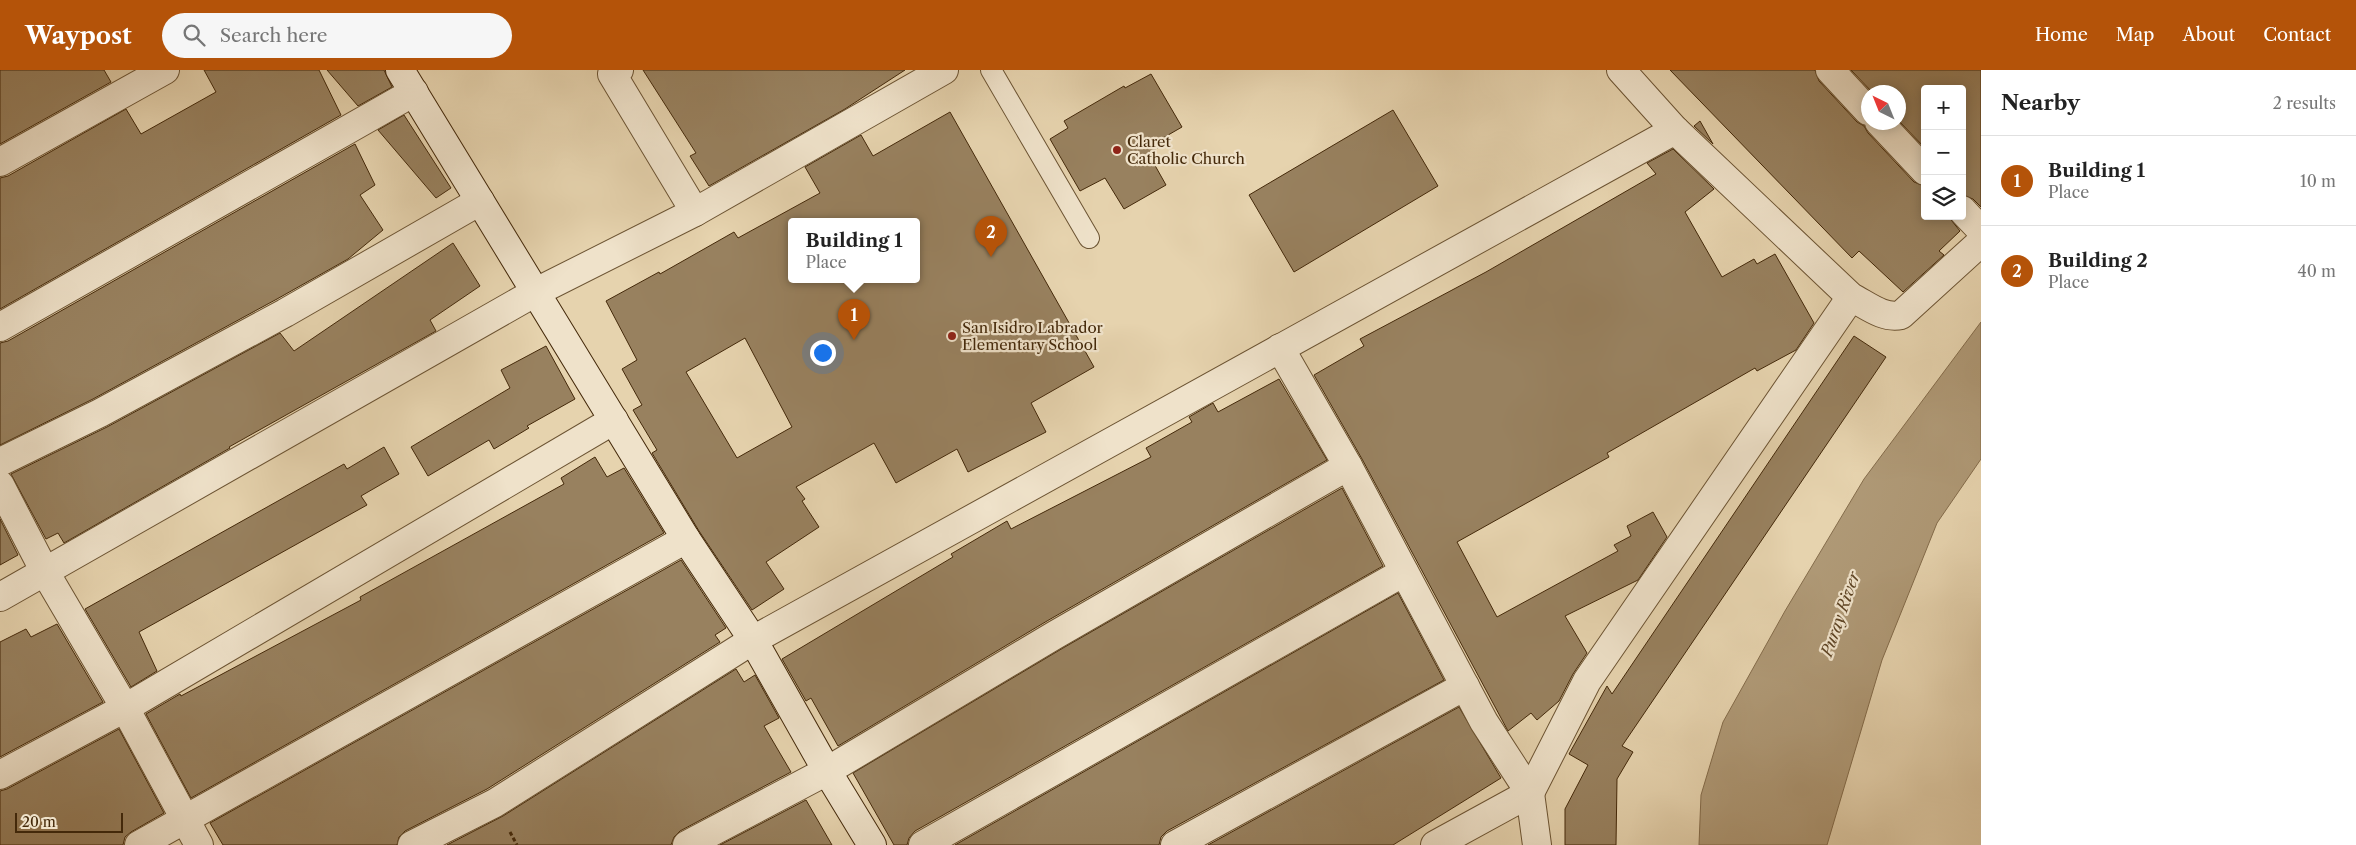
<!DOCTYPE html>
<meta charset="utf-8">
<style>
body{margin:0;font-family:"Libre Caslon Text",serif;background:#f6f6f6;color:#222}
.controls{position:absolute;right:15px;top:15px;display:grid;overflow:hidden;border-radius:5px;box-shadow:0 2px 12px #0003}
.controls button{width:45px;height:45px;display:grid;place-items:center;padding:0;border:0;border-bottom:1px solid #e0e0e0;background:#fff;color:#222;font:25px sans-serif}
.compass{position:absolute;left:1861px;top:15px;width:45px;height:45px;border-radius:50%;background:#fff;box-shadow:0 2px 12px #0003;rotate:317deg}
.scale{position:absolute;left:15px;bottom:12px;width:108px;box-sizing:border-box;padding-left:5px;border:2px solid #44290a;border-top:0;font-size:14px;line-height:18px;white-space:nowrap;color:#44290a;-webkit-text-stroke:4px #efe2ca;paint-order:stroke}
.you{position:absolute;left:822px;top:282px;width:18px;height:18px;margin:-12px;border:4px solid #fff;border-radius:50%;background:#1a73e8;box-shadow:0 0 0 8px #1a73e833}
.badge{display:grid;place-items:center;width:32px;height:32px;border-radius:50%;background:#b45309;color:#fff;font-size:16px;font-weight:700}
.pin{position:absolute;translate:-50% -41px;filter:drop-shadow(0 1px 2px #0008)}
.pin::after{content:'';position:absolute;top:26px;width:18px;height:15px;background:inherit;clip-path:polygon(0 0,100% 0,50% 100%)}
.popup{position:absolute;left:788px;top:148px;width:132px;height:65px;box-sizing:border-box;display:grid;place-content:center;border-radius:5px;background:#fff;filter:drop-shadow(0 1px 4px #0005);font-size:16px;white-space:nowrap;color:#767676}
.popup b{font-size:19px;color:#222}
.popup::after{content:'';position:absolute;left:50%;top:100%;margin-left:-10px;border:10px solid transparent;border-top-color:#fff}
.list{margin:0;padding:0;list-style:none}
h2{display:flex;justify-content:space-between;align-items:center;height:65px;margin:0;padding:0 20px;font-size:21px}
h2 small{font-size:16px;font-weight:400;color:#767676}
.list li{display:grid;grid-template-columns:32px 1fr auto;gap:15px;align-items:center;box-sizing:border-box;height:90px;padding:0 20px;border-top:1px solid #e0e0e0}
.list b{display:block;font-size:19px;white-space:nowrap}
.list p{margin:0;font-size:16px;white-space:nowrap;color:#767676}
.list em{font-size:16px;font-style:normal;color:#767676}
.icon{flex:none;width:28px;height:28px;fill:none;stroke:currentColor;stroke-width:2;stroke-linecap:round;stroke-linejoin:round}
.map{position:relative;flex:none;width:1981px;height:775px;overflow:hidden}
header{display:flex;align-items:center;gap:30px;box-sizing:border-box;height:70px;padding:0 25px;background:#b45309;color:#fff}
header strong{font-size:24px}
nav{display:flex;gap:28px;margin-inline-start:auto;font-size:18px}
.search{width:350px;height:45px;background:#f6f6f6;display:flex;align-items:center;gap:12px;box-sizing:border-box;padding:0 18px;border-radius:28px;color:#767676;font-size:19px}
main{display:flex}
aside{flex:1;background:#fff}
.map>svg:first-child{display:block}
</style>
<header>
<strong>Waypost</strong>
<div class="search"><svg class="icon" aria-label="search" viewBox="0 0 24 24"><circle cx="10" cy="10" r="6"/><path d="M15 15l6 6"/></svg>Search here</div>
<nav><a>Home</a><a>Map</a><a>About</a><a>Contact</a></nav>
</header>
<main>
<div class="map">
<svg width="1981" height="775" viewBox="0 0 1981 775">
<rect width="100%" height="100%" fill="#e6d3ae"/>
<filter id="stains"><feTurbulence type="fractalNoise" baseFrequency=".004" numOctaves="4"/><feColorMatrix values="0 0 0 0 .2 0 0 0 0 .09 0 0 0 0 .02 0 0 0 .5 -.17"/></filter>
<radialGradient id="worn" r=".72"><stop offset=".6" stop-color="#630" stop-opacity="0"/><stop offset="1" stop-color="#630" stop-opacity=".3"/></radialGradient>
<path fill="#af9976" stroke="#846c4b" d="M1981 252V389L1937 453 1882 590 1827 775H1699L1701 725 1723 652 1785 541 1864 409Z"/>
<g fill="#98815f" stroke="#44290a" fill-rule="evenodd">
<path d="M0 0H104L111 12 0 74Z"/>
<path d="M204 0H319L341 45 0 239V108L8 106 126 39 141 64 216 22Z"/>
<path d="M327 0H384L392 17 358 36Z"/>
<path d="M643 0H905L845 39 709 116 690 86 696 83Z"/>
<path d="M1670 0H1815L1819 11 1857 52 1864 56 1868 63 1914 112 1925 116V146H1948L1960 161 1939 181 1944 185 1903 222 1859 181 1852 188Z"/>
<path d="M1851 0H1981V137L1973 129 1962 125V19H1925V78L1898 50V22H1872Z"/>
<path d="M1151 4 1182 57 1156 72 1159 77 1148 83 1166 115 1124 139 1105 108 1080 121 1050 69 1068 58 1064 51 1124 16 1125 18Z"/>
<path d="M1393 40 1438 116 1294 202 1249 125Z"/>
<path d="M950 42 1094 297 1031 333 1046 362 968 402 957 379 896 413 874 373 796 417 805 429 802 431 819 457 766 492 784 519 752 540 699 461 652 383 657 380 633 340 642 335 622 299 637 290 606 231 659 202 660 204 734 162 738 168 820 123 805 97 861 65 873 86ZM792 151H916V209H792ZM745 268 792 357 737 388 686 302Z"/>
<path d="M404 45 451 118 436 128 378 60Z"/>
<path d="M1700 51 1713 74 1694 56Z"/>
<path d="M355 74 375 115 360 125 383 160 348 189 277 229 93 329 0 375V273L8 271Z"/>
<path d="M1673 79 1714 119 1685 142 1722 207 1754 189 1757 194 1775 184 1814 253 1796 280 1757 301 1755 298 1607 383 1609 387 1457 472 1497 547 1618 481 1614 475 1631 466 1627 456 1653 442 1667 467 1638 510 1565 546 1587 583 1573 604 1559 631 1537 650 1531 643 1508 661 1362 389 1314 305 1364 276 1360 269 1486 202 1656 104 1647 93Z"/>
<path d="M453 173 480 216 430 250 436 261 229 377 230 378 64 473 58 463 46 469 11 404 107 357 280 263 294 281Z"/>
<path d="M1854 266 1886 287 1622 676 1633 682 1617 709 1616 775H1565V739L1588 695 1569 684 1607 616 1612 624Z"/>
<path d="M546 276 575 329 527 356 529 358 494 379 489 370 428 406 411 377 510 318 501 300Z"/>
<path d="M1279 309 1327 390 1047 551 838 676 811 628 806 631 782 589 953 487 951 484 1007 451 1011 459 1151 387 1146 378 1192 352 1189 347 1213 333 1218 342Z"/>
<path d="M384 377 399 404 361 426 367 435 139 562 157 601 131 617 85 539 344 394 347 399Z"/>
<path d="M595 387 607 407 624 398 664 463 191 728 146 644 180 624 181 626 361 530 360 527 564 414 561 408Z"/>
<path d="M1342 418 1383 496 915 761 909 768 907 775H894L853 703 1063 578Z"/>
<path d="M0 449 18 485 0 495Z"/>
<path d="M681 490 726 558 715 565 720 572 487 719 405 761 399 767 397 775H223L210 753Z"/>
<path d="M1398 523 1444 610 1167 761 1161 767 1159 775H955Z"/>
<path d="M57 554 103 632 0 687V572L26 559 31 567Z"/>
<path d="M736 599 744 612 755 605 779 648 764 656 791 702 680 761 674 767 671 775H447L503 746Z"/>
<path d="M1459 637 1501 708 1393 775H1208Z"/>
<path d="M119 659 164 743 131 762 125 767 123 775H0V721L7 719Z"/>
<path d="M806 730 832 775H720Z"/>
</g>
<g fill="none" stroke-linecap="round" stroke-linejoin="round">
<g stroke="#6c5433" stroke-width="22">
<path id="lane" d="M991 0 1089 168"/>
</g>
<g stroke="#6c5433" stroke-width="30">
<g id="street">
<path d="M619 0 612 4 695 142"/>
<path d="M1621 0 1675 60 1851 227C1867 235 1883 249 1901 245L1981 172"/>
<path d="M1830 0 1868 41"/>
<path d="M1879 52 1925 101"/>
<path d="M0 92 165 0"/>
<path d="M1962 140 1981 160"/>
<path d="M0 257 414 22"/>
<path d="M1280 278 1348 396 1484 652 1530 723 1537 775"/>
<path d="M0 392 100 343 285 243 480 131"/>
<path d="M0 415 45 502 125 638 199 775"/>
<path d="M0 527 534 223 695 142 944 0"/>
<path d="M0 705 125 638 614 350"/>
<path d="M139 775 686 469"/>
<path d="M412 775 495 733 753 570 1675 60"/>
<path d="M687 775 827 701 1055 565 1348 396"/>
<path d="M923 775 1404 502"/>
<path d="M1175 775 1465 616"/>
<path d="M1435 775 1530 723 1587 611 1851 227"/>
</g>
</g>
<g stroke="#44290a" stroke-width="30">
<path id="secondary" d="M400 0 686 469 753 570 827 701 872 775"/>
</g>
<path stroke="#44290a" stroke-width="3" stroke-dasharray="4 2.5" stroke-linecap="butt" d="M510 762 517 775"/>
<use href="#lane" stroke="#efe2ca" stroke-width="20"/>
<use href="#street" stroke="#efe2ca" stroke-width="28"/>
<use href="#secondary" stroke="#efe2ca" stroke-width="28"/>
</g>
<g fill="#8f2418" stroke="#efe2ca" stroke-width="2">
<circle cx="1117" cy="80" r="5"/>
<circle cx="952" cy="266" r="5"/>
</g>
<g text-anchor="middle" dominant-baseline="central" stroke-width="4.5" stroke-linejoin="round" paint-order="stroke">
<g font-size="15" fill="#44290a" stroke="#efe2ca" text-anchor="start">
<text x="1127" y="71">Claret<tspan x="1127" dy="17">Catholic Church</tspan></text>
<text x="962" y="257">San Isidro Labrador<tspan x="962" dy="17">Elementary School</tspan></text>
</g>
<g font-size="16" font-style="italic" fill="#5f4525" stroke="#efe2ca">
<text transform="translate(1840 544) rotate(-71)">Puray River</text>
</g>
</g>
<rect width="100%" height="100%" filter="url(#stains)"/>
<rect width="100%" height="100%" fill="url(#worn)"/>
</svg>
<div class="controls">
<button>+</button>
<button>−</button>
<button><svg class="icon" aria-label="layers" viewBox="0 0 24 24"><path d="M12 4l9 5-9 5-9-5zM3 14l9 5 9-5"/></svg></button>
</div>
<svg class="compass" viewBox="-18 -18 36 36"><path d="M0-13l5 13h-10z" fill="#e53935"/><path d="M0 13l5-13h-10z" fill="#767676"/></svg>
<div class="scale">20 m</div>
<div class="you"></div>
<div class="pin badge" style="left:854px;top:270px">1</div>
<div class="popup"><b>Building 1</b>Place</div>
<div class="pin badge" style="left:991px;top:187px">2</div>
</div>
<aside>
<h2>Nearby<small>2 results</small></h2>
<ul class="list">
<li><span class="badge">1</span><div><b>Building 1</b><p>Place</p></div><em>10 m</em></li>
<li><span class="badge">2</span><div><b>Building 2</b><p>Place</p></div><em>40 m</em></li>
</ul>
</aside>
</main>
